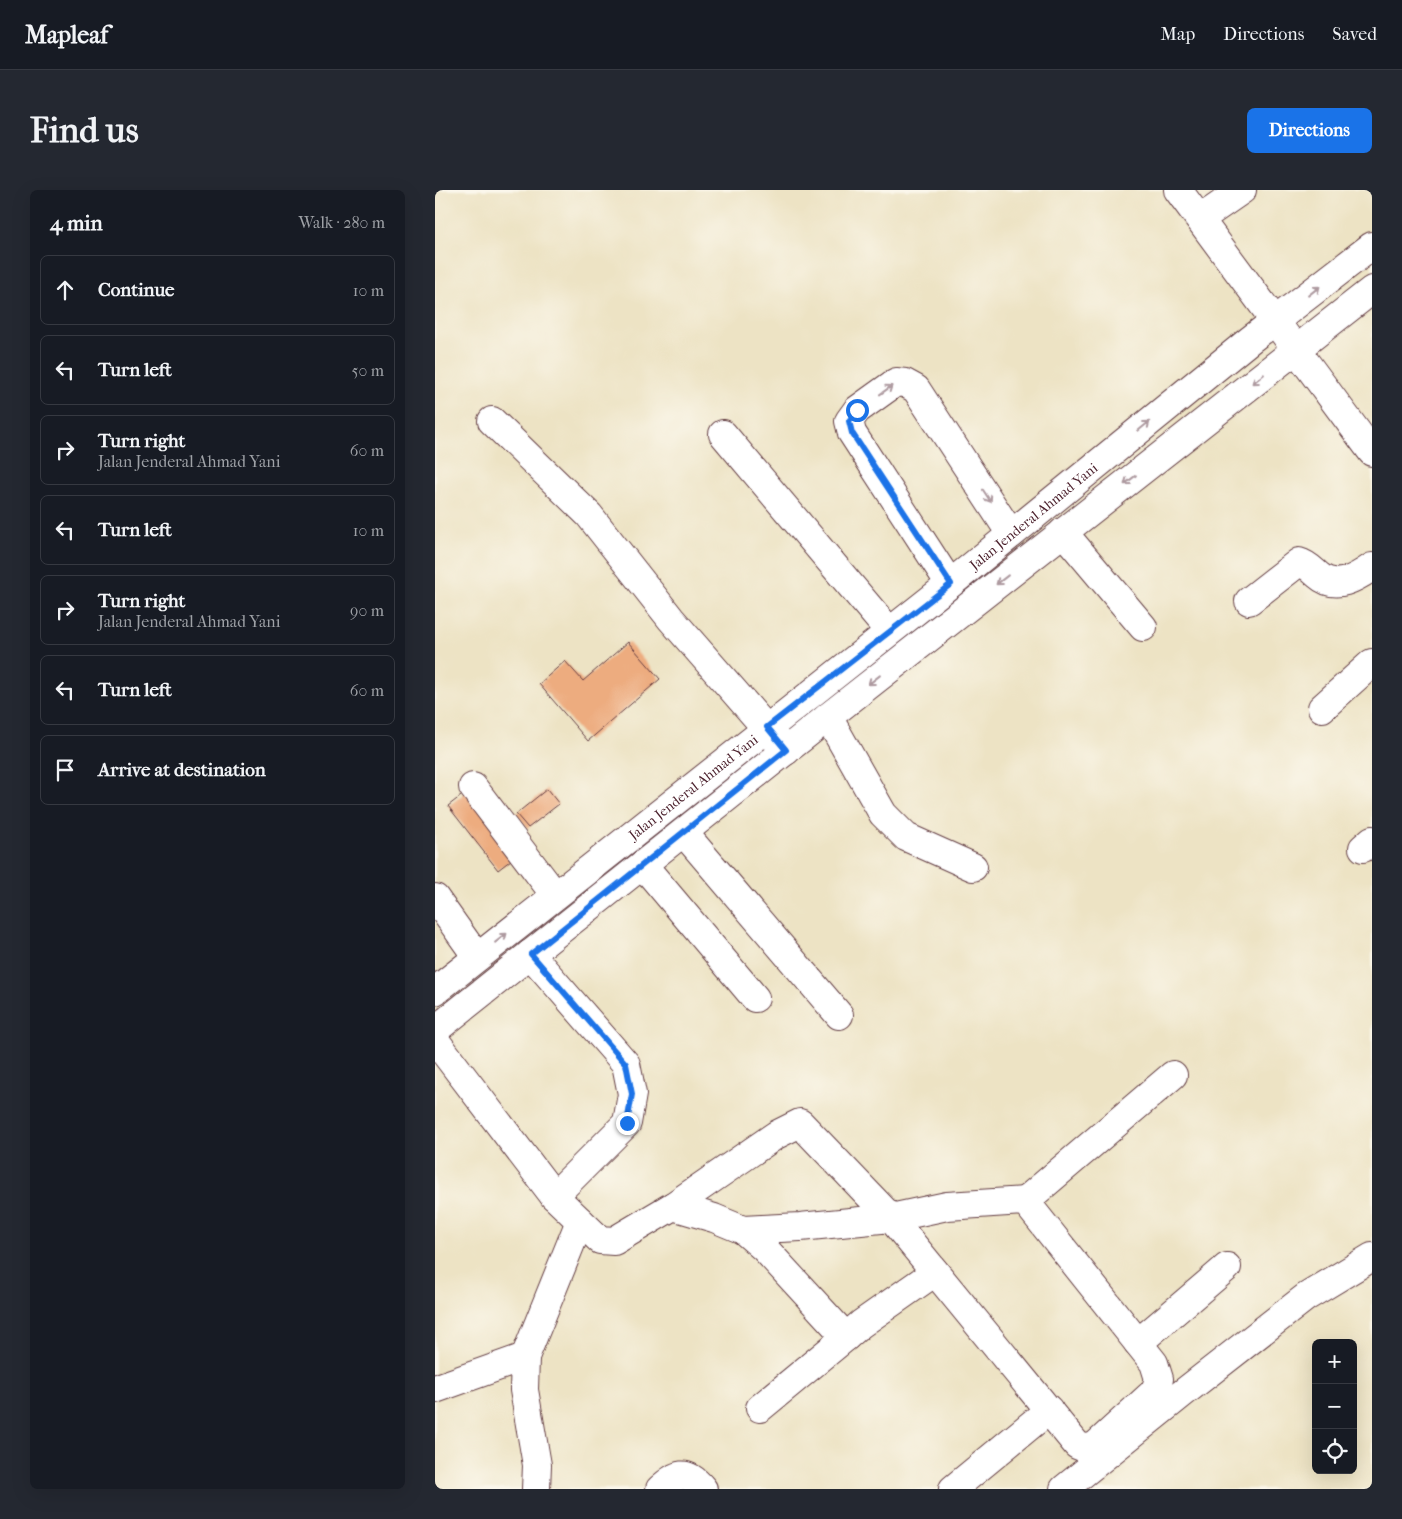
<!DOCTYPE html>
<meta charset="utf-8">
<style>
body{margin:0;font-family:"IM FELL French Canon",serif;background:#242831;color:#f1f3f6}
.controls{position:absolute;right:15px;bottom:15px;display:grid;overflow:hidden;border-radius:8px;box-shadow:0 5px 20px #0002}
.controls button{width:45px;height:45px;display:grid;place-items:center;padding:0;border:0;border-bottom:1px solid #363941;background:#171b24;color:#f1f3f6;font:25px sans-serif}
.stop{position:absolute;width:15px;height:15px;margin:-11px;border:4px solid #1a73e8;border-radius:50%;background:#fff}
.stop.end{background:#1a73e8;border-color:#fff;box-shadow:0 1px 5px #0008}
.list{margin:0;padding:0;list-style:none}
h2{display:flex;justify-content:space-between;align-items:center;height:65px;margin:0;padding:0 20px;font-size:21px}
h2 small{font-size:16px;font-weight:400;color:#9ea1a6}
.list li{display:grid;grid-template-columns:32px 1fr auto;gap:15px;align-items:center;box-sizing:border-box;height:70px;margin:0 10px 10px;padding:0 10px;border:1px solid #363941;border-radius:8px}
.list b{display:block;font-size:19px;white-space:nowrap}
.list p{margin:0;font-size:16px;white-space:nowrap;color:#9ea1a6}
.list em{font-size:16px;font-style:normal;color:#9ea1a6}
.icon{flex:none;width:28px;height:28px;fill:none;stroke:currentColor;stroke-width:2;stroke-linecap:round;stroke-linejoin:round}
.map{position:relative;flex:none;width:937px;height:1299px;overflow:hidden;border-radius:8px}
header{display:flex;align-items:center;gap:30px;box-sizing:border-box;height:70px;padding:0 25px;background:#171b24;border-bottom:1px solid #363941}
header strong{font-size:24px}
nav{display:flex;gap:28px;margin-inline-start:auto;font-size:18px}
.intro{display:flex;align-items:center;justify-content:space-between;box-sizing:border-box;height:120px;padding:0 30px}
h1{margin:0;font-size:35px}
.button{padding:12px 22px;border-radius:8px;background:#1a73e8;color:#fff;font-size:18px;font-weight:700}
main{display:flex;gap:30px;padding:0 30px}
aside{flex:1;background:#171b24;border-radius:8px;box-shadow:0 5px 20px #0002}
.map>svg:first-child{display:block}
</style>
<header>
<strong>Mapleaf</strong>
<nav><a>Map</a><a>Directions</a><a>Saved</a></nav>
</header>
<div class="intro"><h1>Find us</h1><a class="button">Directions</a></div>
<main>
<aside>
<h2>4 min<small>Walk · 280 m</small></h2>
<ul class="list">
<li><svg class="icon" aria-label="ahead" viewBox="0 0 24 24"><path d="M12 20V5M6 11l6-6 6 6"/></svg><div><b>Continue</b></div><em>10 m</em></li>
<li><svg class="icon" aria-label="left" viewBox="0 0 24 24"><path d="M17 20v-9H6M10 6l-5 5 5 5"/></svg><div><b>Turn left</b></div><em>50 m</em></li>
<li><svg class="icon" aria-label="right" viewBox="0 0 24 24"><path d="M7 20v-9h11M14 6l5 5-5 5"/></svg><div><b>Turn right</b><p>Jalan Jenderal Ahmad Yani</p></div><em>60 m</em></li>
<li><svg class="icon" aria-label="left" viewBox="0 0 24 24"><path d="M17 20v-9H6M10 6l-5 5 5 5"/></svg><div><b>Turn left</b></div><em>10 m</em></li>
<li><svg class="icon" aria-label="right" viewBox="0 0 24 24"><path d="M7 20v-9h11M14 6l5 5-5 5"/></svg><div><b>Turn right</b><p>Jalan Jenderal Ahmad Yani</p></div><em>90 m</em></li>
<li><svg class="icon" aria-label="left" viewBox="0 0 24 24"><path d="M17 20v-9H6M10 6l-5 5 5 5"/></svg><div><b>Turn left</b></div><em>60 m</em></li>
<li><svg class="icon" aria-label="arrive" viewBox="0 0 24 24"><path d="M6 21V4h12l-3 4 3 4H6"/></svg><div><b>Arrive at destination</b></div></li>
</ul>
</aside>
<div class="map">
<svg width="937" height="1299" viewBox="0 0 937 1299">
<rect width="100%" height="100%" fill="#fbf7ec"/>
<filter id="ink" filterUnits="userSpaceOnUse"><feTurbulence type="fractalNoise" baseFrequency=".02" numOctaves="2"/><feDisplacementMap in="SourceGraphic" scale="10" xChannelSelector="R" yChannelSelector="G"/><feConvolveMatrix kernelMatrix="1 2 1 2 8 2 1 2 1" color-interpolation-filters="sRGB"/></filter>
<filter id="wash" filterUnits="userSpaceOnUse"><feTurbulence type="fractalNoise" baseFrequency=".0096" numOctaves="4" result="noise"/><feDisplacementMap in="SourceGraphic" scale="20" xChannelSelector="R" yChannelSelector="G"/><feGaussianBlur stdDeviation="1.12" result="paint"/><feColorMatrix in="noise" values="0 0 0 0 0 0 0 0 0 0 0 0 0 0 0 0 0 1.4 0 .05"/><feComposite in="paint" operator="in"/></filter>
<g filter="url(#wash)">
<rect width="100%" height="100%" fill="#ede3c4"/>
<g id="blocks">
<g fill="#edac7f">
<path d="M193 452 225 489 153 551 104 494 130 471 148 491Z"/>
<path d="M35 599 85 663 63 680 13 616Z"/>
<path d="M112 599 124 614 93 638 81 624Z"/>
</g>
</g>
</g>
<g filter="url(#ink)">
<use href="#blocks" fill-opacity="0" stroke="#623c42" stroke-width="1"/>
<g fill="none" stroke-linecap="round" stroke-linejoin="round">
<g stroke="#623c42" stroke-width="30">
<g id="minor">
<path d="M743 0 937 262"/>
<path d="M765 29 807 0"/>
<path d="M57 231 154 325 236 429 351 561"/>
<path d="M288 244 454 441"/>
<path d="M628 342 708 437"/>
<path d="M515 394 417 243 414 231 422 220 461 192 470 193 481 199 576 344"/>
<path d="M814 411 864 372C872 374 877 380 883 385 901 401 921 388 937 377"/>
<path d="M887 518 937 473"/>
<path d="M393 527 448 624 471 647 538 677"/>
<path d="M38 597 120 705"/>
<path d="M249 643 404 825"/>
<path d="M928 658 937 650"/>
<path d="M208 675 320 808"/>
<path d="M0 708 42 767"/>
<path d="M95 764 191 874 197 904 192 933 119 1006"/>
<path d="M0 850 119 1006 165 1050 179 1051 238 1016 279 1028 308 1040 330 1059 411 1147 426 1134 500 1082"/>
<path d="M590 1011 738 885"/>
<path d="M238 1016 341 945 365 933 456 1028 642 1255 652 1259 661 1255 720 1201 724 1189 719 1173 590 1011 512 1016 456 1028 365 1037 308 1040"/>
<path d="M703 1153 792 1077"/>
<path d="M0 1199 90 1167"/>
<path d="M325 1218 411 1147"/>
<path d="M101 1299 102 1275 89 1200 90 1167 145 1031"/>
<path d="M225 1299C242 1284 251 1278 268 1299"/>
<path d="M518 1299 614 1220"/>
<path d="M629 1299 748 1203 871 1107 937 1067"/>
</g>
</g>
<g stroke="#623c42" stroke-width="30">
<g id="major">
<path id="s1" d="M0 801 515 394 815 150 937 56"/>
<path d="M0 840 393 527 937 100"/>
</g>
</g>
<use href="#minor" stroke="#fff" stroke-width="28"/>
<use href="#major" stroke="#fff" stroke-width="28"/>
</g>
<defs><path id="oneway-shaft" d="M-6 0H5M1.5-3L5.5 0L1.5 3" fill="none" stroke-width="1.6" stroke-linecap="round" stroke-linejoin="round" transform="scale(1.25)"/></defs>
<g stroke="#ae9aa0">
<use href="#oneway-shaft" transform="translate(879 101) rotate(-38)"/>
<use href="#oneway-shaft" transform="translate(823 189) rotate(142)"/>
<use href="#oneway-shaft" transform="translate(451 200) rotate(-36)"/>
<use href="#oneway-shaft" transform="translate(709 236) rotate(-39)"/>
<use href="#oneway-shaft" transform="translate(695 290) rotate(142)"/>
<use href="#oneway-shaft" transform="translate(552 306) rotate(57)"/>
<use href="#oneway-shaft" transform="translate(567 390) rotate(142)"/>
<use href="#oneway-shaft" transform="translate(439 490) rotate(142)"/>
<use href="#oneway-shaft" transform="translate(66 748) rotate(-38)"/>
</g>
</g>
<g fill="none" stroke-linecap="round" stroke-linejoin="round" filter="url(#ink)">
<path stroke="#1a73e8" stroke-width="6" d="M192 933 197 904 191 874 96 764 351 560 332 537 516 394 417 243 414 231 422 220"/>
</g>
<g text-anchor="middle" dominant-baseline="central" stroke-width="5" stroke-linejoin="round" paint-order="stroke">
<g font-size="14" fill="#4a1f2b" stroke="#fbf7ec">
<text stroke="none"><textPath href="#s1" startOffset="764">Jalan Jenderal Ahmad Yani</textPath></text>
<text stroke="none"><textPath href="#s1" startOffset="329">Jalan Jenderal Ahmad Yani</textPath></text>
</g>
</g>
</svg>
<div class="controls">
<button>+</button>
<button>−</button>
<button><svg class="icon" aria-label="locate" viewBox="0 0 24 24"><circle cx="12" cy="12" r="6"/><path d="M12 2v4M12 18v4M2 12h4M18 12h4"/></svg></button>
</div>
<div class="stop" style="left:422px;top:220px"></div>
<div class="stop end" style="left:192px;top:933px"></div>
</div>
</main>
